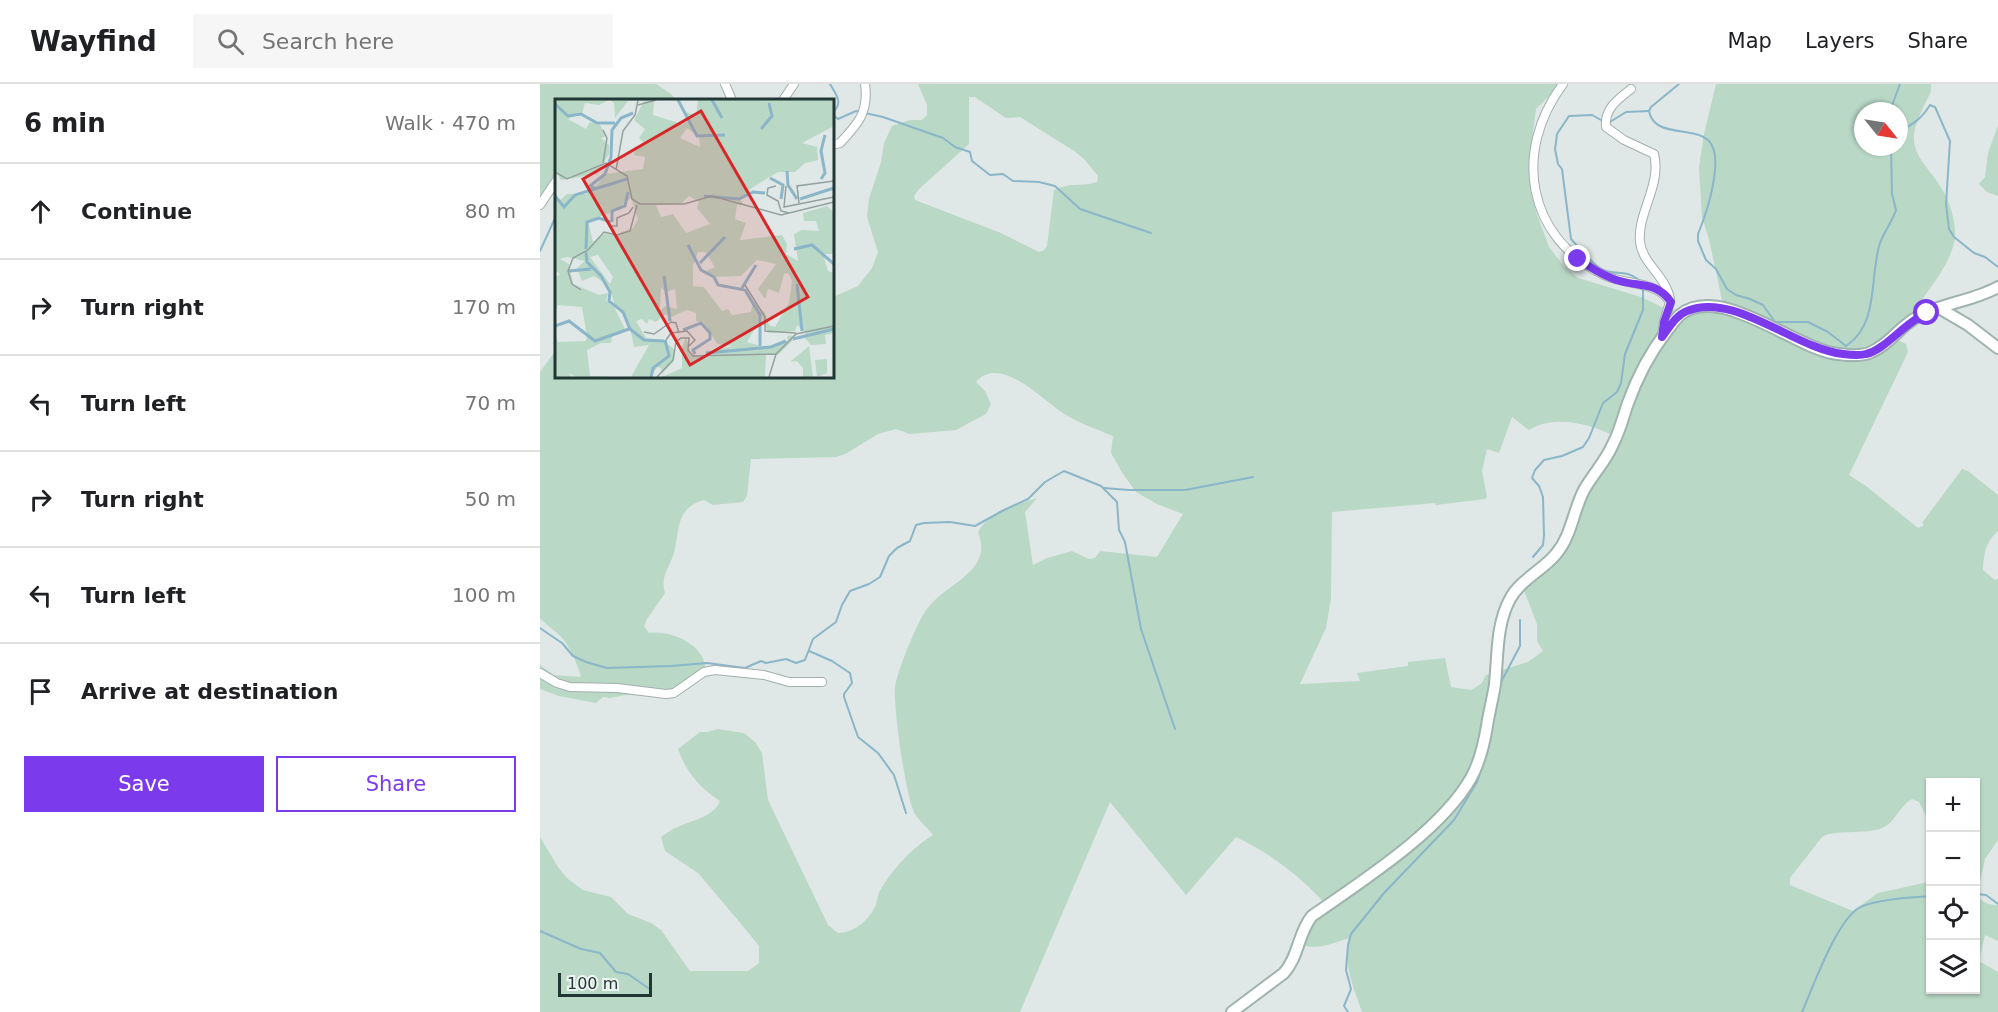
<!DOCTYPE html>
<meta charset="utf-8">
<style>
body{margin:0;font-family:"DejaVu Sans",sans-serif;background:#f6f6f6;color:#202124}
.controls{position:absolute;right:18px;bottom:18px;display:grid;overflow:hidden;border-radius:0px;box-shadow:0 2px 4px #0004}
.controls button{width:54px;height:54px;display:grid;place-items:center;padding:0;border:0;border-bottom:2px solid #e0e0e0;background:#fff;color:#202124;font:30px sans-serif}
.compass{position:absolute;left:1314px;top:18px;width:54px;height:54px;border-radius:50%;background:#fff;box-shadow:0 2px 4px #0004;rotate:120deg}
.scale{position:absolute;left:18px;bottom:15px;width:94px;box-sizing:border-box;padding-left:6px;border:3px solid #213734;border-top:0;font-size:16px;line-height:21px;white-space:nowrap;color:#213734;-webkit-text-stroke:4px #eef6f3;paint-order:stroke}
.stop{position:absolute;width:18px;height:18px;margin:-14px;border:4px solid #7c3aed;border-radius:50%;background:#fff}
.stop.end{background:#7c3aed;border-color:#fff;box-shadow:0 2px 6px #0008}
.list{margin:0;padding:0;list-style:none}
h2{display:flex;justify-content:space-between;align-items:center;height:78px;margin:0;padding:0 24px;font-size:26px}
h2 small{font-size:20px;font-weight:400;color:#757577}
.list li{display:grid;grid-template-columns:39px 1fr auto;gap:18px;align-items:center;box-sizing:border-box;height:96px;padding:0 24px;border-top:2px solid #e0e0e0}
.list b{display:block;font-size:22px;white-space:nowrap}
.list em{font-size:20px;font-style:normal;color:#757577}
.actions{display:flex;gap:12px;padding:18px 24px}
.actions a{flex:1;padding:14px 0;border:2px solid #7c3aed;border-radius:0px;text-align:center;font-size:21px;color:#7c3aed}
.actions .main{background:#7c3aed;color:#fff}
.icon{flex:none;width:33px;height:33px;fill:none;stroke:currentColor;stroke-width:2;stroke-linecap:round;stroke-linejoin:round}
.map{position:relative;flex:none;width:1458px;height:928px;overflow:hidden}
header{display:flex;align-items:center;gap:36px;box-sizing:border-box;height:84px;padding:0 30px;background:#fff;border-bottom:2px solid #e0e0e0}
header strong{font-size:28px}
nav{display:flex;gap:33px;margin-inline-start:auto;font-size:21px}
.search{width:420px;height:54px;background:#f6f6f6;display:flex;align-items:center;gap:15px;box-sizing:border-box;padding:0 21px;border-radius:0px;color:#757577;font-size:22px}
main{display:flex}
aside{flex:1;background:#fff}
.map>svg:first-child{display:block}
</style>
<header>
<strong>Wayfind</strong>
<div class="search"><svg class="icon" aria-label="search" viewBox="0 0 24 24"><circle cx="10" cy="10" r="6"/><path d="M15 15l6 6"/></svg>Search here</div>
<nav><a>Map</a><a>Layers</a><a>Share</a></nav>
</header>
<main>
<aside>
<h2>6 min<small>Walk · 470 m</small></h2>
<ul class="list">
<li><svg class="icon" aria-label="ahead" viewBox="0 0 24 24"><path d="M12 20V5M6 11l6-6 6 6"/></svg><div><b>Continue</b></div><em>80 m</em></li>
<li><svg class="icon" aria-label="right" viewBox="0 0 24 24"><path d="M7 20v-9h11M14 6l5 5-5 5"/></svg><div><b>Turn right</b></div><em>170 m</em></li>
<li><svg class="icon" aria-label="left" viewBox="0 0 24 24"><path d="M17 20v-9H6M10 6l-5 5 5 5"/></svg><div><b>Turn left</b></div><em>70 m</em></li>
<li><svg class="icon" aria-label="right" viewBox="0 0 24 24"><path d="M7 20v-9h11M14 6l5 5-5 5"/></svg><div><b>Turn right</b></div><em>50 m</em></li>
<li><svg class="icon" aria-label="left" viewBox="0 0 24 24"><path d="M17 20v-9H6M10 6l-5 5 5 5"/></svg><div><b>Turn left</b></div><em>100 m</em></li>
<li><svg class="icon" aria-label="arrive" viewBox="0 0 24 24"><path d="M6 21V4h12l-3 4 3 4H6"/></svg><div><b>Arrive at destination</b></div></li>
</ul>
<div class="actions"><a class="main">Save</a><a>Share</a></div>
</aside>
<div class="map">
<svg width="1458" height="928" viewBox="0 0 1458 928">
<rect width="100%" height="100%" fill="#dfe8e6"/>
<g fill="#b9d8c6" fill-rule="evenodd">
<path d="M0 0H116L131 10 136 16H16V89L0 116Z"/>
<path d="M378 0H1021L996 25 990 71V104L997 131 1009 163 1022 180 1038 194 1101 213 1124 224 1134 226 1162 221H1183L1169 155 1162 133 1160 100 1159 83 1164 50 1176 0H1391V7C1386 19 1378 32 1375 45 1369 71 1391 85 1402 105 1410 118 1416 138 1415 154 1412 175 1395 198 1383 214 1370 232 1363 232 1355 255L1366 260 1368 268 1309 391 1326 402 1378 444 1384 441 1382 439 1422 385 1428 387 1458 411V447C1445 459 1444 469 1443 486L1455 496 1458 495V756L1445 775 1437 811C1443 819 1448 821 1458 821V857L1445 851 1439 877 1458 888V928H822C814 904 802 879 810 854 791 859 777 868 758 859L762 847 788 823C763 794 730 769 696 753L646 811 570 718 480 928H0V753L18 783 28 795 43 806 71 813 88 830 111 839 121 846 150 887H208L219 879V862L202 841 158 789 125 767 121 753C127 749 132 745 138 743 152 736 174 733 180 717 160 704 146 688 138 665L160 648H168L178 645 204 649 215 658 222 669 228 716 288 841 298 849C313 849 328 837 335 823 338 817 337 810 341 805 353 785 373 763 393 751 388 744 380 738 375 730 366 715 353 622 355 603 358 585 376 541 386 526 399 508 421 499 434 483 443 471 443 462 438 448 449 427 475 422 497 414L485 428 493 481 507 474 532 467 549 475 555 474 560 467 617 473 643 430 617 420 596 408 583 390 571 369 573 352C556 345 538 339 523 329 501 315 460 270 436 298L445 307 451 320 446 330 416 346 370 350 356 345 338 350 307 369 297 373 211 375 207 412 203 418 173 421 164 416C135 424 140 446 134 469 129 485 120 492 125 509L107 535 104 542 109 549C132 546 166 561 166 588L138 612 86 611 70 614 63 613 56 619 19 612 0 605V581L14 591 41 593C38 580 28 558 18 550 12 544 6 541 0 534V288L16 266V292H292L293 213 318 202 332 184 338 168 327 133 329 115 341 78 344 59 352 42 370 36H382L387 31V21ZM429 13H435L466 34 480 33 534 67 544 75 558 92 557 98C541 103 531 98 514 106L507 162 504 166 499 168 461 149 375 116 374 112 379 105 429 60ZM1323 27H1359V63H1323ZM972 333 989 346C1016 330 1050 340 1077 353L1034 420 1027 436 1023 451 1001 487 983 504 997 540V557L1003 567 988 578 946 591 941 600 931 606 911 603 905 574 868 578V582L817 589 820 597 760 600 786 544 791 514 792 428 895 419 896 421 945 415 947 413 942 387 947 365 959 369ZM1390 698H1436V906H1390V795L1384 799 1338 809 1313 827 1250 801V794L1282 753C1294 745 1326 751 1342 744 1356 738 1359 722 1372 715L1379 718 1390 740Z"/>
<path d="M1458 41V112L1447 108 1439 100 1445 93 1448 69Z"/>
</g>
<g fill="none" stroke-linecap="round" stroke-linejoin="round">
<g stroke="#8bb6c9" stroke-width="2">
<path d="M290 0C296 10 304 20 292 29"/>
<path d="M252 16 257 15 261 16"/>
<path d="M1109 27C1114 54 1152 42 1168 56 1186 72 1166 131 1158 150V157L1166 176 1176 185 1187 205 1196 211 1210 215 1223 221 1235 238H1268L1288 248 1306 262C1340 240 1329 192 1340 159 1344 148 1352 138 1356 126L1352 110 1351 63"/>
<path d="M1109 27 1111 23 1139 0"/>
<path d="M1350 27 1360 0"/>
<path d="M292 30 298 35 316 27 343 33 403 54 415 63 430 68 432 77 450 91 463 90 473 97 499 98 515 102 540 125 611 149"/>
<path d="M1061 36 1052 31 1029 32 1017 50 1015 65 1018 80 1022 85 1031 155C1039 164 1053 181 1063 186 1078 192 1084 184 1100 197"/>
<path d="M1070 38 1086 28 1109 27"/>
<path d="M1359 47C1373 41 1382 34 1390 21L1395 23 1410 57 1406 120 1409 145 1414 153 1434 169 1445 173 1458 183"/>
<path d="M0 167 16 132"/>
<path d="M564 404 589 406H645L713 393"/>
<path d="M993 473 1003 461 1004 452 1003 413 999 402 992 394 995 386 1004 376 1022 372 1043 363 1049 354 1063 319 1077 308 1081 299 1085 270 1103 226V204"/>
<path d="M0 544 22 559 33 572 46 578 67 584 131 582 167 579 205 584 221 577 226 579 246 575 256 579 265 576 273 555 296 538 302 521 310 507 329 500 340 493 349 472 357 464 370 457 376 441 384 439 410 438 435 442 464 426 488 415 505 398 524 387 561 402 577 418 579 446 585 458 601 545 635 645"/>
<path d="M269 567 292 577 310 589 312 599 304 610V613L318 653 338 669 354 691 366 729"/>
<path d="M960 600 980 562V536"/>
<path d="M1436 810 1446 811 1458 820"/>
<path d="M0 847 41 865 60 869 76 888 88 890 111 906"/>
<path d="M808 928 804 922 811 905 806 886 808 861 811 850 844 809 914 736 937 698 945 673"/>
<path d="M1262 928C1274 901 1294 843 1317 825 1331 815 1373 813 1390 812"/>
</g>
<g stroke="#a2afad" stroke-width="10">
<g id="street">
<path d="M185 0 192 16"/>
<path d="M1023 0C973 67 986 153 1064 191 1087 202 1116 196 1130 218L1124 238 1122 252"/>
<path d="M1091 5C1078 15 1064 25 1066 43L1084 56 1114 70C1122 101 1097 129 1100 158 1102 179 1126 192 1130 215"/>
<path d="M243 16 254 0"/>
<path d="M292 61 300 59C318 40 329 28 325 0"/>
<path d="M0 121 16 97"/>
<path d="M0 589 17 599 30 603 77 604 126 610 134 609 164 588 175 586 224 591 249 598H282"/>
</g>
</g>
<g stroke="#9fb3af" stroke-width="14">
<g id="secondary">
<path d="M1399 224 1428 241 1458 264"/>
<path d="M692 928 744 889C759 872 758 849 772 832 822 797 901 747 931 694 940 678 944 660 947 642 949 628 953 614 955 600 958 571 956 541 970 515 980 496 1003 486 1016 470 1032 451 1033 427 1044 406 1053 390 1066 377 1073 360 1080 347 1083 333 1088 319 1097 294 1110 269 1126 248 1131 242 1135 235 1140 231 1178 199 1253 262 1292 269 1304 271 1318 273 1329 269 1348 262 1359 243 1377 233 1402 219 1433 217 1458 203"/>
</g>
</g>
<use href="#street" stroke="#fff" stroke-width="8"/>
<use href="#secondary" stroke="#fff" stroke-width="10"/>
</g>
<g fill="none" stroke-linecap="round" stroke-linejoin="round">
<path stroke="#7c3aed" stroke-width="8" d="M1038 175C1051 184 1065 193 1080 197 1101 203 1117 198 1131 218L1124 238 1122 253C1129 244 1136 231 1147 227 1194 207 1255 265 1303 270 1311 271 1319 272 1326 270 1345 266 1365 238 1387 229"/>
</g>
<g transform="translate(15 15)">
<rect width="279" height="279" fill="#dfe8e6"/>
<path d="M0 1H54L44 6 30 4 27 14 13 20 31 30 35 23 45 26 52 37 46 39 54 46V55L42 75 6 81 0 70ZM55 1H103L99 2 98 16 127 25 133 22 132 13 141 18 143 1H279V27L247 44 262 48 263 61 250 64 240 73H223L198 88 185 100 189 106H182L180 120 191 124 185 141 227 136 232 145 231 155 243 162 239 135 247 131 264 132 261 122H249L248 114 272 107 279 114V155H268L273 172 279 174V234L270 236 271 245 256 246 249 238 251 234 242 226 240 232 213 234 207 218 192 243 209 248 233 242 232 237 236 236 238 241 223 256H211L210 278H107L127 269V249L131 238 136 256 156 258 158 251 178 247 162 245 148 223 141 222V214L132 211 116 218 110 215 101 223 94 220 92 225 87 220 81 222 91 239 109 242 120 251 119 262 107 275 106 269 102 268 96 278H76L94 246 79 248 74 223 60 206 54 187 39 177 27 182 22 169 30 162 12 158 5 160 14 165 18 185 44 196 53 194 51 202 59 208 70 230 57 238 56 244H46L32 251 35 277 58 278H21L14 274 16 278H0V236L3 243 31 242 32 237 27 208 3 206 0 211V179L5 175 0 171V94L5 101 12 95H32V89L42 86 50 75 88 70 90 58 79 56 80 48 91 46 84 39 90 30 79 21 89 2H73L60 19 59 4ZM132 29 144 38 145 48 125 39ZM134 97 144 103 142 109 155 125 131 134 118 115 106 118 101 106 127 104ZM76 99 83 120 78 129 59 136 50 134 38 143 33 122 60 112ZM143 153H150L160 168 151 172 158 178 186 177 202 161 221 165 203 190 210 200 213 190 224 194 229 175 233 174 237 182 234 204 220 228 214 226 210 214 198 202 196 213 177 216 173 210 167 212 149 188 138 187V167ZM43 156 58 178 55 185 35 158ZM106 188 111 193 120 190 122 210 111 207 105 211ZM254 247 258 278H248V269L242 262 235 263ZM272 260V274L262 278 260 261Z" fill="#b9d8c6" fill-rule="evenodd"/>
<path fill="none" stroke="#8bb6c9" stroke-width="3" d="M123 1 142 37 170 36M157 1 167 19M0 5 13 17 26 15 42 24H60M206 30 217 17 214 4M232 72 233 86 242 100M215 79 228 86 226 100M266 80 270 74 266 52 270 36M41 90 35 87 50 75 56 58 57 31 66 19 78 14M0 97 9 108 20 96 72 80M149 97 184 100 198 93 210 94M245 100 279 89M57 123V112L70 107 73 93M133 146 146 171 159 178 163 186 190 191 205 216V247M31 150 32 123 44 119 56 123M239 150 257 146 279 165M31 153 32 163 46 177 55 193 54 202 68 213 75 230 89 241 109 242M145 164 170 138M14 172 36 170M109 177 115 222M242 185 247 232M187 189 201 166M0 227 14 222 40 242 74 230M128 231 146 224 155 234V240L138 251 140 255M238 240 279 230M151 254 216 248 231 242M96 278 98 269 114 257 110 241"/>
<path fill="none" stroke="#93a19f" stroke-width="1.5" d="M83 6 101 1M48 31 52 39 48 64M61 71 68 32 80 16 83 1M0 73 12 80 51 64 72 77 77 100 85 105H129L157 97 226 116 279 103M221 87 213 89 212 96 223 102 226 112 234 114M231 87 229 108 279 98M244 104 242 87 279 82M55 127H62V119L74 114 78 108M190 186 210 218V232L241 234M26 191 17 185 13 172 18 159 33 151 49 133 62 136 75 132 82 106M89 233 99 235 116 223 121 224 124 234M111 241 116 234 132 232 140 241 134 247M102 278 118 261 121 243 126 239H134L133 251 138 257 221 255 241 235 279 227M214 278 221 255"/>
<path fill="#d62828" fill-opacity="0.15" stroke="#d62828" stroke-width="3" d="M146 12 253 198 135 266 28 80Z"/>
<rect width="279" height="279" fill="none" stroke="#213734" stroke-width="3"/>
</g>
</svg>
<div class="controls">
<button>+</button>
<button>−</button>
<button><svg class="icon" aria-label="locate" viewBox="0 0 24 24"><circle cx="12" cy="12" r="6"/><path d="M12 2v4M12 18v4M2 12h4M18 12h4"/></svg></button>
<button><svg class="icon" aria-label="layers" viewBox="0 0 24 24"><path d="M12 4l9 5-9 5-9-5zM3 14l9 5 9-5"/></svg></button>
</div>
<svg class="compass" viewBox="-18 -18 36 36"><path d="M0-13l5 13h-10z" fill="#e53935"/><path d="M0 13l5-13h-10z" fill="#757577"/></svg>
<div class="scale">100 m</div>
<div class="stop" style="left:1387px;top:229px"></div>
<div class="stop end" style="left:1038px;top:175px"></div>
</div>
</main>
